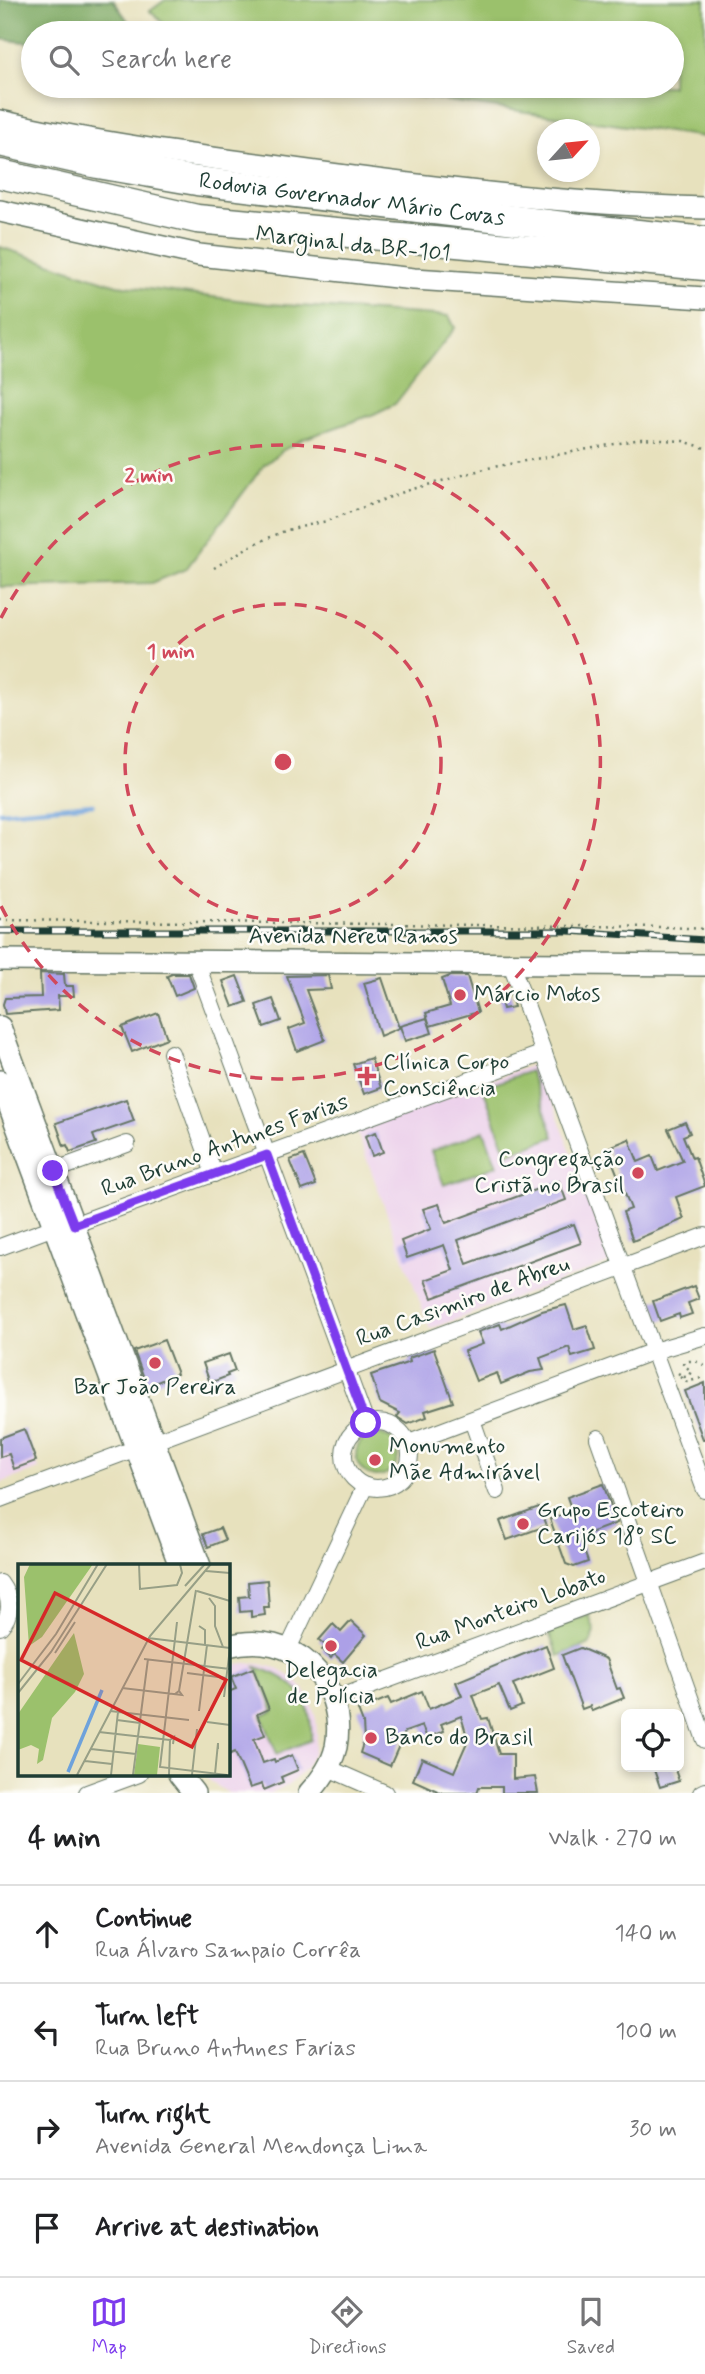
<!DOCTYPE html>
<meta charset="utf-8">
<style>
body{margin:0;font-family:Mynerve,sans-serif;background:#f6f6f6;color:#202124}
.controls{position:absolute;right:21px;bottom:21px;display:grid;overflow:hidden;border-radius:10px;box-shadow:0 4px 10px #0003}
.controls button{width:63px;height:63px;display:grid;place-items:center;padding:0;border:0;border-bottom:2px solid #e0e0e0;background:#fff;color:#202124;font:35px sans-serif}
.compass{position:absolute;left:537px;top:119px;width:63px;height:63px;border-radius:50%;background:#fff;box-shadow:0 4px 10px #0003;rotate:63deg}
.stop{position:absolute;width:21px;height:21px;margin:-16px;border:5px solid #7c3aed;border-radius:50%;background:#fff}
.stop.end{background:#7c3aed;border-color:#fff;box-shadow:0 2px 7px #0008}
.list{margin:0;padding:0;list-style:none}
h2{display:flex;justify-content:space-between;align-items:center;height:91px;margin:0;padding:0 28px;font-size:30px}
h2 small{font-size:23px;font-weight:400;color:#757577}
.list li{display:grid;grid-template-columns:46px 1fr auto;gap:21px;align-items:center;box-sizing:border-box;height:98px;padding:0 28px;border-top:2px solid #e0e0e0}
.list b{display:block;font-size:26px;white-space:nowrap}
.list p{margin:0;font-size:23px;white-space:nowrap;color:#757577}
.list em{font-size:23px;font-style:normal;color:#757577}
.icon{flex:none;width:38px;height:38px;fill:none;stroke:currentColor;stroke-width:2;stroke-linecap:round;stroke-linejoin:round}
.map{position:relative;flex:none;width:705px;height:1793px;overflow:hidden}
.search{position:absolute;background:#fff;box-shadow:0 4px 10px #0003;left:21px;right:21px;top:21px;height:77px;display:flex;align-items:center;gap:18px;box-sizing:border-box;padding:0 24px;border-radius:38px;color:#757577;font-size:26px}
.sheet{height:483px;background:#fff}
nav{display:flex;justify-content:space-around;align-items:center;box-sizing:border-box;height:98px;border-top:2px solid #e0e0e0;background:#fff;font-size:19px;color:#757577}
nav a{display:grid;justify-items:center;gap:4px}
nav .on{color:#7c3aed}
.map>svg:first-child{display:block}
</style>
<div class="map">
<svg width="705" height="1793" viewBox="0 0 705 1793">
<rect width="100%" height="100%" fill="#fdfcf7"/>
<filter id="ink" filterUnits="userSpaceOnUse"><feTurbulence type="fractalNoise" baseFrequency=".0143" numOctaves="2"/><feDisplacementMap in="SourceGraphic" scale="14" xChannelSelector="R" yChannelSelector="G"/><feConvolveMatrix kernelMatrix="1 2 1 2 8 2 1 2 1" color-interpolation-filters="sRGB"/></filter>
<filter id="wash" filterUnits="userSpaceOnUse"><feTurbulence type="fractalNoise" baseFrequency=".00686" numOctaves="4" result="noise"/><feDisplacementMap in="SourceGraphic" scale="28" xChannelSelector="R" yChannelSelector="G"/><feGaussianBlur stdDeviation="1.57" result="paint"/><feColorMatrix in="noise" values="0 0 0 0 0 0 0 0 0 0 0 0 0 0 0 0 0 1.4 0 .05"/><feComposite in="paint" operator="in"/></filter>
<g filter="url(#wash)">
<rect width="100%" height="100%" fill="#e7e1bd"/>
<g fill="#ecd1eb">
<path d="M538 1063 612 1262 430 1329 356 1130Z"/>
<path d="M24 1429 39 1469 0 1483V1438Z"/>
<path d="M244 1663 260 1664 276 1668 291 1677 303 1688 311 1703 316 1719 317 1735 314 1752 306 1767 295 1779 281 1789 270 1793H229L218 1787 202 1774H228V1667Z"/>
</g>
<g fill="#9bc16c" stroke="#5d7f50" stroke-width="2">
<path d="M165 0H705V137L341 86H672V33H174L150 11Z"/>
<path d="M0 247 117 285 269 304 449 316 455 328 395 404 374 414 303 439 282 451 264 465 186 569 152 583 0 587Z"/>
<path d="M530 1071 554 1137 507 1154 483 1088Z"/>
<path d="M484 1131 497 1166 444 1185 431 1151Z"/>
<circle cx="377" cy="1455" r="21"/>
<path d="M589 1615 595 1632 590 1644 558 1656 548 1630Z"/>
<path d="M256 1667C296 1679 313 1698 311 1740L277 1754 262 1716 274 1711Z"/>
</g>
<path fill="#7ca760" stroke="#4e724a" stroke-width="2" d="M0 0H113L133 28 118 33H33V43L0 39Z"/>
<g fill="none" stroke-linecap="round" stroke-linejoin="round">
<path stroke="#6ea2db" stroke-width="4.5" d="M0 812 93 804"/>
</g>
<g id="blocks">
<g fill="#aca0e7">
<path d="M40 973 64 974 65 986H73L74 996H58L59 1010 5 1014 3 1004 5 998 41 997Z"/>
<path d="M172 974H189L194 988 175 996 167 976Z"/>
<path d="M328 975 331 989 306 990 325 1040 297 1051 289 1029 305 1023 287 976Z"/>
<path d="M237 976 247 1002 233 1007 223 981Z"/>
<path d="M450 976H467L478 1012 430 1026 426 1013 450 1006 442 979Z"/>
<path d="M382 978 399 1028 380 1036 364 983Z"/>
<path d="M510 992 514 1007 503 1009 499 994Z"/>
<path d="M273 999 281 1021 264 1027 256 1005Z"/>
<path d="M158 1013 167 1038 132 1052 122 1027Z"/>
<path d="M427 1018 432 1033 405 1041 400 1026Z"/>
<path d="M371 1058 381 1088 364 1094 353 1064Z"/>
<path d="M126 1099 134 1121 93 1135 96 1143 70 1152 67 1145 64 1146 56 1123Z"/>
<path d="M685 1122 690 1133 683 1136 692 1158 695 1157 705 1186 676 1197 684 1219 633 1241 623 1212 631 1209 607 1148 629 1139 638 1162 652 1156 658 1171 683 1161 668 1129Z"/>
<path d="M376 1132 383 1152 372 1156 365 1136Z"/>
<path d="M304 1155 316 1185 302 1190 290 1160Z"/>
<path d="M559 1181 566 1200 458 1240 467 1264 574 1224 581 1243 432 1298 425 1280 453 1270 444 1245 407 1258 401 1241 431 1229 423 1209 439 1204 446 1223Z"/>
<path d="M694 1286 699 1299 688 1303 692 1314 680 1318 679 1314 660 1321 653 1301Z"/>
<path d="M566 1305 574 1329 587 1325 595 1350 572 1357 569 1347 540 1358 544 1370 530 1372 501 1384 497 1373 476 1381 464 1351 483 1344 478 1332 500 1324 502 1329 542 1311Z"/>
<path d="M164 1340 177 1374 147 1386 134 1351Z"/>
<path d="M434 1349 453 1402 425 1411 427 1417 408 1424 397 1417 400 1413 380 1403 371 1375 410 1362 409 1358Z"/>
<path d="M229 1354 235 1371 227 1374 228 1376 210 1383 203 1363Z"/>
<path d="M705 1383V1439H703L685 1391Z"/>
<path d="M24 1429 36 1461 14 1469 9 1454 0 1457V1438Z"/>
<path d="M603 1484 617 1523 579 1537 588 1562 574 1567 566 1564 550 1519 572 1511 567 1497Z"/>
<path d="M539 1507 546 1526 507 1540 500 1521Z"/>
<path d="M220 1528 225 1540 208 1547 203 1534Z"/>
<path d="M267 1580 269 1607H264L265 1615 251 1617V1611L240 1612 239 1597 249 1596 248 1582Z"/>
<path d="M351 1621 366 1635 343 1662 334 1654 331 1658 322 1650 326 1646 319 1640 333 1624 341 1632Z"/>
<path d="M546 1645 554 1668 513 1684 522 1706 510 1711 499 1685 473 1695 482 1719 488 1718 499 1754H513V1779L535 1777 538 1793H502V1787H479L477 1793H442L413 1780 422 1758 454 1772 468 1740 461 1716 441 1724 444 1731 427 1738 422 1726 405 1732 390 1766 360 1753 364 1740 363 1723 358 1710 388 1698 391 1704 422 1691 429 1709 462 1696 456 1682Z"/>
<path d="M580 1648 606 1659 617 1689 620 1688 624 1698 592 1711 590 1706 582 1709 562 1655Z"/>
<path d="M253 1668 269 1709 257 1714 265 1735 254 1739 263 1763 274 1759 275 1762 292 1755 298 1770 281 1777 283 1782 264 1790 262 1784 250 1788 235 1752 228 1755V1692L236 1689 231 1677Z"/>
<path d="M653 1767H674L679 1781 660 1787Z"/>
</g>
</g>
</g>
<g filter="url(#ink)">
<use href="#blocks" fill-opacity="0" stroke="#657664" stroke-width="2"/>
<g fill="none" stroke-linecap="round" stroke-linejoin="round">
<g stroke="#657664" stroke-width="18">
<g id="street">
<path d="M196 962 366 1423"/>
<path d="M511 964 705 1490"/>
<path d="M171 1053 214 1174"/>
<path d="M53 1171 127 1144"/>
<path d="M0 1247 54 1227 73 1225 544 1053"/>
<path d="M472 1420 497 1491"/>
<circle cx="377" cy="1455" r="33"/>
<path d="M598 1438 705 1740"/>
<path d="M409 1443 654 1351 705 1336"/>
<path d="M0 1499 705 1236"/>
<path d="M0 1583C11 1598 13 1614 0 1627"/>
<path d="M288 1649 365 1486"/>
<path d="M333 1700 705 1562"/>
<path d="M328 1768 385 1793"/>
<path d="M87 1793 139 1774"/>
<path d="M701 1793 705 1791"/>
</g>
</g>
<g stroke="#657664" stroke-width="24">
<g id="secondary">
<path d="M0 121C90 142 181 154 272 166 415 186 560 204 705 208"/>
<path d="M0 211 199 255 414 279 705 298"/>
<path d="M0 960 705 965"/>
<path d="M0 1027 200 1566"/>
<path d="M0 1081 180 1566"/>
<path d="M228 1646C292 1628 348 1681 336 1747 332 1765 321 1780 309 1793"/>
<path d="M179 1774 194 1793"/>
</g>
</g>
<g stroke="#657664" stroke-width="31">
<g id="highway">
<path id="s1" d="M0 142 98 164 197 181 580 228 705 241"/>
<path d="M0 174 197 219 705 266"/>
</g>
</g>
<g stroke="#657664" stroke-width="2.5" stroke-dasharray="2 5" stroke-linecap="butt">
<path d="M214 568 250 546 287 530 327 521 406 491 488 468 641 439 683 441 705 448"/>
<path d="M0 920 669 927 705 929"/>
<path d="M678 1373 684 1377 689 1376 691 1371 683 1364C689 1358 700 1362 705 1366"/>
<path d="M680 1377 687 1382 705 1377"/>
</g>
<use href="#street" stroke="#fff" stroke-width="16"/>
<use href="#secondary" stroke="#fff" stroke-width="21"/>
<use href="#highway" stroke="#fff" stroke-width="28"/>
<g stroke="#1f3d34" stroke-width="7">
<path id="rail" d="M0 931H569L705 940"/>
</g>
<use href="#rail" stroke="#fdfcf7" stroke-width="4.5" stroke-dasharray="13" stroke-linecap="butt"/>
</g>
</g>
<g fill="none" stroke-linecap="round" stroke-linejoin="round" filter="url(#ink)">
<path stroke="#7c3aed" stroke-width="9" d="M53 1171 74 1225 267 1155 366 1423"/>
</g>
<g fill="none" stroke="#d1495b" stroke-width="3.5" stroke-dasharray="12 9">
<circle cx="283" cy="762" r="158"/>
<path d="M1 618A317 317 0 1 1 1 906"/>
</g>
<g fill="#d1495b" stroke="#fdfcf7" stroke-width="2.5">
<circle cx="460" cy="995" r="7"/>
<path d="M363.5 1065.5h7v7h7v7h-7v7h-7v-7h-7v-7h7z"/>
<circle cx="638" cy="1173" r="7"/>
<circle cx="155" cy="1363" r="7"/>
<circle cx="375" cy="1460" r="7"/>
<circle cx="523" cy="1524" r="7"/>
<circle cx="331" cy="1646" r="7"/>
<circle cx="371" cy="1738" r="7"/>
</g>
<g text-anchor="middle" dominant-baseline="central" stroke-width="5" stroke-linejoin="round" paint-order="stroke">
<g font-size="23" fill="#1f3d34" stroke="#fdfcf7">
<text stroke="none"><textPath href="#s1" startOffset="357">Rodovia Governador Mário Covas</textPath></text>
<text transform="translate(353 245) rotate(6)">Marginal da BR-101</text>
<text x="353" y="937">Avenida Nereu Ramos</text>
<text transform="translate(225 1146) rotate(-20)">Rua Bruno Antunes Farias</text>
<text transform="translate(463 1302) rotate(-20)">Rua Casimiro de Abreu</text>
<text transform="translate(511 1610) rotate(-20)">Rua Monteiro Lobato</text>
</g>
<g font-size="23" fill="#1f3d34" stroke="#fdfcf7" text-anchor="start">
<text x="474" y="995">Márcio Motos</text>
<text x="383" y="1063">Clínica Corpo<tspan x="383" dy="26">Consciência</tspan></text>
<text x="624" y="1160" text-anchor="end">Congregação<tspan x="624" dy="26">Cristã no Brasil</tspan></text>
<text x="155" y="1388" text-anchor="middle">Bar João Pereira</text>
<text x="389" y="1447">Monumento<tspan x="389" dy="26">Mãe Admirável</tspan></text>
<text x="537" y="1511">Grupo Escoteiro<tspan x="537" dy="26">Carijós 18º SC</tspan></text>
<text x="331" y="1671" text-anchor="middle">Delegacia<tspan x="331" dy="26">de Polícia</tspan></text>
<text x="385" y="1738">Banco do Brasil</text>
</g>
</g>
<g transform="translate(18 1564)">
<rect width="212" height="212" fill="#e7e1bd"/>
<path d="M12 0H75L24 73 11 82 6 13ZM56 69 66 110 57 128 34 154 25 196 19 200 21 185 13 181 0 186V150ZM120 180 142 183 139 211H116Z" fill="#9bc16c"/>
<path fill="none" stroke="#6ea2db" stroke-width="3.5" d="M50 208 84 126"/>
<path fill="none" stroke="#979f86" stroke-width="2" d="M121 0 122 25 159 21 164 9 162 0M188 7 212 9M167 22 187 0M179 27 212 37M191 34 197 42V62L205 83M159 58 142 203 209 211M181 62 187 66V81M130 74 212 84M37 89 57 58M126 95 212 105M169 109 208 114M0 120 38 70 80 0M104 124 164 131 161 127 157 130M161 127 178 26M0 129 33 88 89 0M206 133 212 84M92 147 171 156M181 147 189 81M99 156 122 159M189 158 212 161M81 168 152 176M73 185 118 190M67 197 94 200M197 210 200 179V185M59 211 132 72 193 0M93 211 100 148M115 211 130 95M151 211 152 176 156 173 155 180M174 211 179 165"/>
<path fill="#d62828" fill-opacity="0.15" stroke="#d62828" stroke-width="3.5" d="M37 29 208 116 174 183 3 96Z"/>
<rect width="212" height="212" fill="none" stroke="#1f3d34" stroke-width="3.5"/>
</g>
<circle cx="283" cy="762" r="10" fill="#d1495b" stroke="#fdfcf7" stroke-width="3.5"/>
<g font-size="21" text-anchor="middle" font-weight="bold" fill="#d1495b" stroke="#fdfcf7" stroke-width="5" stroke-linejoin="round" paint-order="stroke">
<text x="149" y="482">2 min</text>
<text x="171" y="658">1 min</text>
</g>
</svg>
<div class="controls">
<button><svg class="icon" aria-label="locate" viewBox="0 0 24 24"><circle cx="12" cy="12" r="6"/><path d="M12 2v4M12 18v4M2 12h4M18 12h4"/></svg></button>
</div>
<svg class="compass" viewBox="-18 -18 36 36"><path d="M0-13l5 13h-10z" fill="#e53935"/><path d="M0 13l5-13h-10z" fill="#757577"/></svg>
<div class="stop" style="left:366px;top:1423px"></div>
<div class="stop end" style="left:53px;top:1171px"></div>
<div class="search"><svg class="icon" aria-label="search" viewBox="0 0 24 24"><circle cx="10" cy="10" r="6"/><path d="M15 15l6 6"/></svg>Search here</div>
</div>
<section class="sheet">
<h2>4 min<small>Walk · 270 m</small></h2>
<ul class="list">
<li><svg class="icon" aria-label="ahead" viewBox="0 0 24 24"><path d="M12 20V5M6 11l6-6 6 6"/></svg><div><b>Continue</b><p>Rua Álvaro Sampaio Corrêa</p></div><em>140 m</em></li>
<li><svg class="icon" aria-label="left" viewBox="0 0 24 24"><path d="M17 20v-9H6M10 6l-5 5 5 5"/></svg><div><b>Turn left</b><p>Rua Bruno Antunes Farias</p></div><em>100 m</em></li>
<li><svg class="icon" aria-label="right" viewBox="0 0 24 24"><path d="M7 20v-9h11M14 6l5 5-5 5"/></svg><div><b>Turn right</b><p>Avenida General Mendonça Lima</p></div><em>30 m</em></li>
<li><svg class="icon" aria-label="arrive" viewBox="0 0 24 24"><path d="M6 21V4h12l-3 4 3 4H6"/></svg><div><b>Arrive at destination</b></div></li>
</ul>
</section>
<nav>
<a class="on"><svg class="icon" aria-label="map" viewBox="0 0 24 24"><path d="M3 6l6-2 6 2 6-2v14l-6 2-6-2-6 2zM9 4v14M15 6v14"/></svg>Map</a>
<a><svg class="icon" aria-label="directions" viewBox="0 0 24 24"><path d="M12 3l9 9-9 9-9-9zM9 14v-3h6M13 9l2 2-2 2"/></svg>Directions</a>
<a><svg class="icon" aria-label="saved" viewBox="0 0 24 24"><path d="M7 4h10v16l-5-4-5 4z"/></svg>Saved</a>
</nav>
